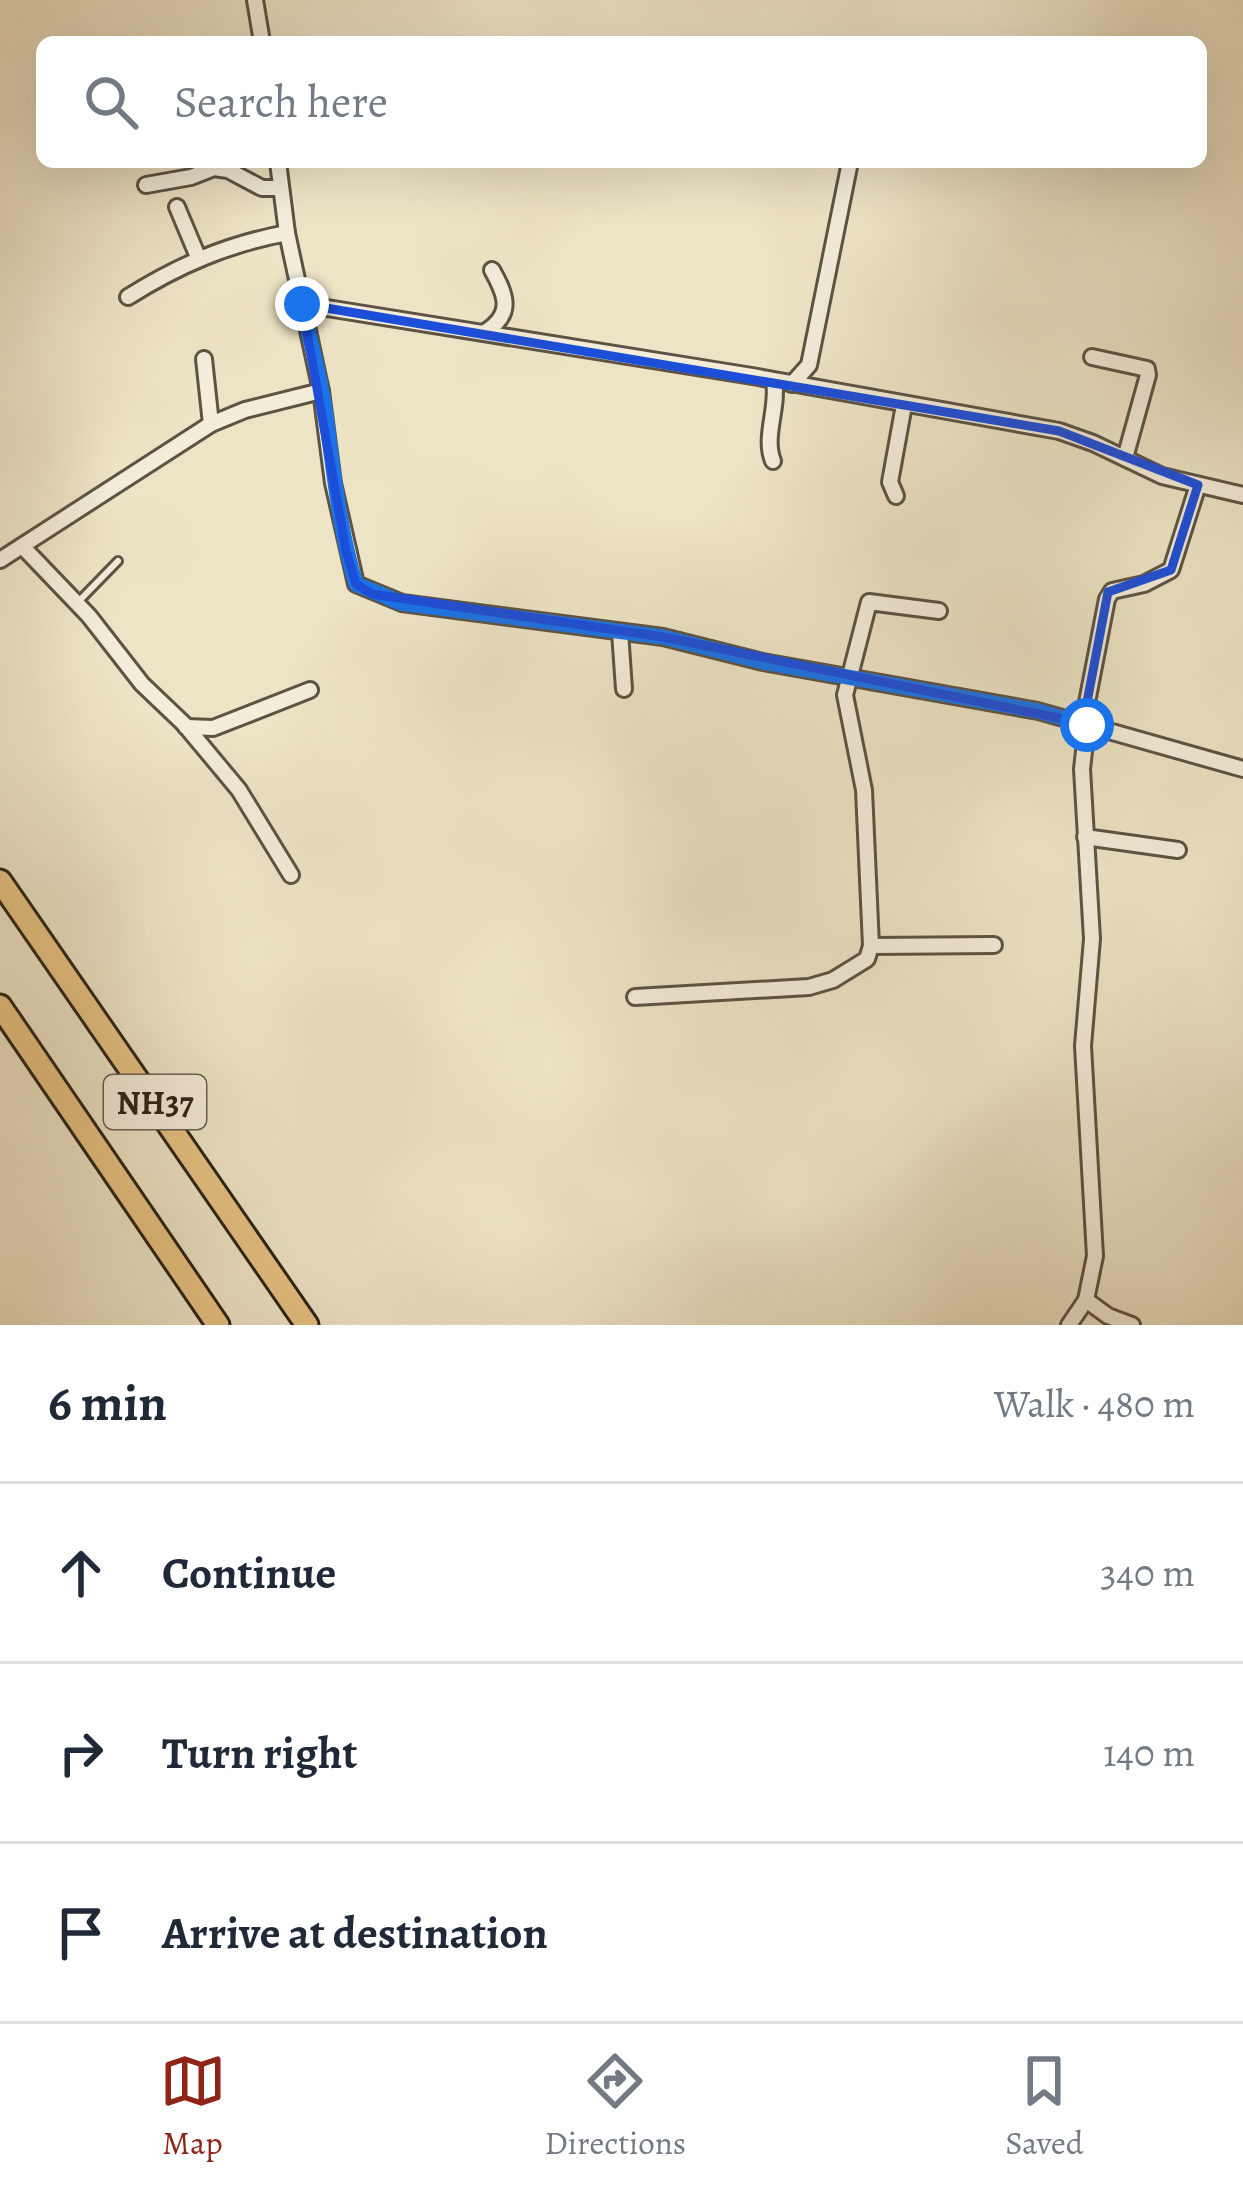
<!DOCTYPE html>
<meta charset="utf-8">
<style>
body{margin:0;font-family:Alegreya,serif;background:#f6f6f7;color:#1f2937}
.stop{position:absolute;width:36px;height:36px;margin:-27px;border:9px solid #1a73e8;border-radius:50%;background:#fff}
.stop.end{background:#1a73e8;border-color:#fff;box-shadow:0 3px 12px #0008}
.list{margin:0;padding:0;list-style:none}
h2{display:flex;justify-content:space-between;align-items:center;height:156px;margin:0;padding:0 48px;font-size:51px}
h2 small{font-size:39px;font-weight:400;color:#747a83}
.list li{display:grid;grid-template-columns:78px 1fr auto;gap:36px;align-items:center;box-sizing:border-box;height:180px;padding:0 48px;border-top:3px solid #e0e1e3}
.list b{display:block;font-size:45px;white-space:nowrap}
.list em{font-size:39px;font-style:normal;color:#747a83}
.icon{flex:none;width:66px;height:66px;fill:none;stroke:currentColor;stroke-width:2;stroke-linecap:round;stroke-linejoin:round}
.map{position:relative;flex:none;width:1243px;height:1325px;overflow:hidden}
.search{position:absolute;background:#fff;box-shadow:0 12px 48px #0002;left:36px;right:36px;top:36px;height:132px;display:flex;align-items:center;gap:30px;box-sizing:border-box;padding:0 42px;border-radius:18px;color:#747a83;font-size:45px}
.sheet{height:696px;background:#fff}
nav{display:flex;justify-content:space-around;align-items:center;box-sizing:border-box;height:168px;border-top:3px solid #e0e1e3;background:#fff;font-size:33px;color:#747a83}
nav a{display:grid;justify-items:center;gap:6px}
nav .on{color:#8f2418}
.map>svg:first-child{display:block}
</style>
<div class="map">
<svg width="1243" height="1325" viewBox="0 0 1243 1325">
<rect width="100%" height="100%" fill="#ede4c6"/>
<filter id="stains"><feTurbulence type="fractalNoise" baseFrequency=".00167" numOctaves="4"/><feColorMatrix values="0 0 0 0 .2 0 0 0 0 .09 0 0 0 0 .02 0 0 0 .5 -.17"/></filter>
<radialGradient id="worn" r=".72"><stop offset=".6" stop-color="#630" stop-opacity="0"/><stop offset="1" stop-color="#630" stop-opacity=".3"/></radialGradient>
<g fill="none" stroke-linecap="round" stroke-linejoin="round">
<g stroke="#5c5344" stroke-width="12">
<path id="service" d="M79 601 118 561"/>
</g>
<g stroke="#5c5344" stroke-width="20">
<g id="minor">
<path d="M255 0 262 42"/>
<path d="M278 162 287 233 321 391"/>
<path d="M146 185 191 177 214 168 228 170 262 188H281"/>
<path d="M177 207 198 257"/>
<path d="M128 297C179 265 228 244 287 233"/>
<path d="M302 304 752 376 1059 431 1093 443 1162 476 1243 495"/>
<path d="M485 332C514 314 506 295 492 270"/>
<path d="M1092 357 1147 369 1148 375 1125 458"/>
<path d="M204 359 211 424"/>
<path d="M792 384 809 365 850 162"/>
<path d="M773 461C763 437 779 407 774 381"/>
<path d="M896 496 890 482 904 405"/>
<path d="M22 546 89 616 142 684 184 724 239 790 291 875"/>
<path d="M0 560 211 424 245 410 321 391 333 483 356 584 402 603 663 637 763 662 1038 711 1243 769"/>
<path d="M939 611 869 602 845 695 864 790 871 946 994 945"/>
<path d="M620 632 624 689"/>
<path d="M1083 723 1107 599 1112 591 1144 584 1171 570 1198 485"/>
<path d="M186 727 213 728 310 690"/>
<path d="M1085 837 1178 850"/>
<path d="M635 997 809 987 833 980 867 959 871 946"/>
<path d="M1086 1300 1108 1316 1132 1325"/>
<path d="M1069 1325 1086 1300 1095 1256 1083 1046 1092 939 1082 769 1087 725"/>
</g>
</g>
<g stroke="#2b2318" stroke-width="27">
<g id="trunk">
<path d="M0 881 307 1325"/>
<path d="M0 1006 218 1325"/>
</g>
</g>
<use href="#service" stroke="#f3edda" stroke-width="6"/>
<use href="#minor" stroke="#f3edda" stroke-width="14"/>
<use href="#trunk" stroke="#e6c283" stroke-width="21"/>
</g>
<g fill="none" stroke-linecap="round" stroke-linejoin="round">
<path stroke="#1a73e8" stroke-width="15" d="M302 304C310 341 321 378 326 416 334 473 339 528 356 584L401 603 663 637 763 662 1038 711 1087 725"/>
</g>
<path fill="none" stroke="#1d4ed8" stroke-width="9" stroke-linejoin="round" d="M302 304 1059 431 1198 485 1171 570 1108 592 1083 723 663 637 372 594 356 584 346 551Z"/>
<g text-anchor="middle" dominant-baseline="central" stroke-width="9" stroke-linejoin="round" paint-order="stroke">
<rect fill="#f3edda" stroke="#676052" stroke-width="3" x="104" y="1075" width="102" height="54" rx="9"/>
<g font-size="33" font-weight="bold" fill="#2b2318">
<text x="155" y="1102">NH37</text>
</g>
</g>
<rect width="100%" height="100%" filter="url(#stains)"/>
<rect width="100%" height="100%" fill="url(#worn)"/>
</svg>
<div class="stop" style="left:1087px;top:725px"></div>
<div class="stop end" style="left:302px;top:304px"></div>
<div class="search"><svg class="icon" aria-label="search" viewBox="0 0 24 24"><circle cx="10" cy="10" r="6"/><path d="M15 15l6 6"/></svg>Search here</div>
</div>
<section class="sheet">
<h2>6 min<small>Walk · 480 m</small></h2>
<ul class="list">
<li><svg class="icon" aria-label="ahead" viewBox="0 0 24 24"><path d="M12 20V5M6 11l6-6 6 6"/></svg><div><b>Continue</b></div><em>340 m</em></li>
<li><svg class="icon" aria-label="right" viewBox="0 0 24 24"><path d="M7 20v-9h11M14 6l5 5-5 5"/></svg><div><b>Turn right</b></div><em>140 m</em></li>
<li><svg class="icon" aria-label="arrive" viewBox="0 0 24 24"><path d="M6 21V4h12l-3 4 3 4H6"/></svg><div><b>Arrive at destination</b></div></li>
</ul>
</section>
<nav>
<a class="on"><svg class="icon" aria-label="map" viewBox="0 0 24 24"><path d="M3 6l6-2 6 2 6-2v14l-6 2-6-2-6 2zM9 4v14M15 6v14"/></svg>Map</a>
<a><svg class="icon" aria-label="directions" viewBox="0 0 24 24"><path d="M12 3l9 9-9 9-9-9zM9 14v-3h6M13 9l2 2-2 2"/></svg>Directions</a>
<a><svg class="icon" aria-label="saved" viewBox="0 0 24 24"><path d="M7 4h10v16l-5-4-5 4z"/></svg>Saved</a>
</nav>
